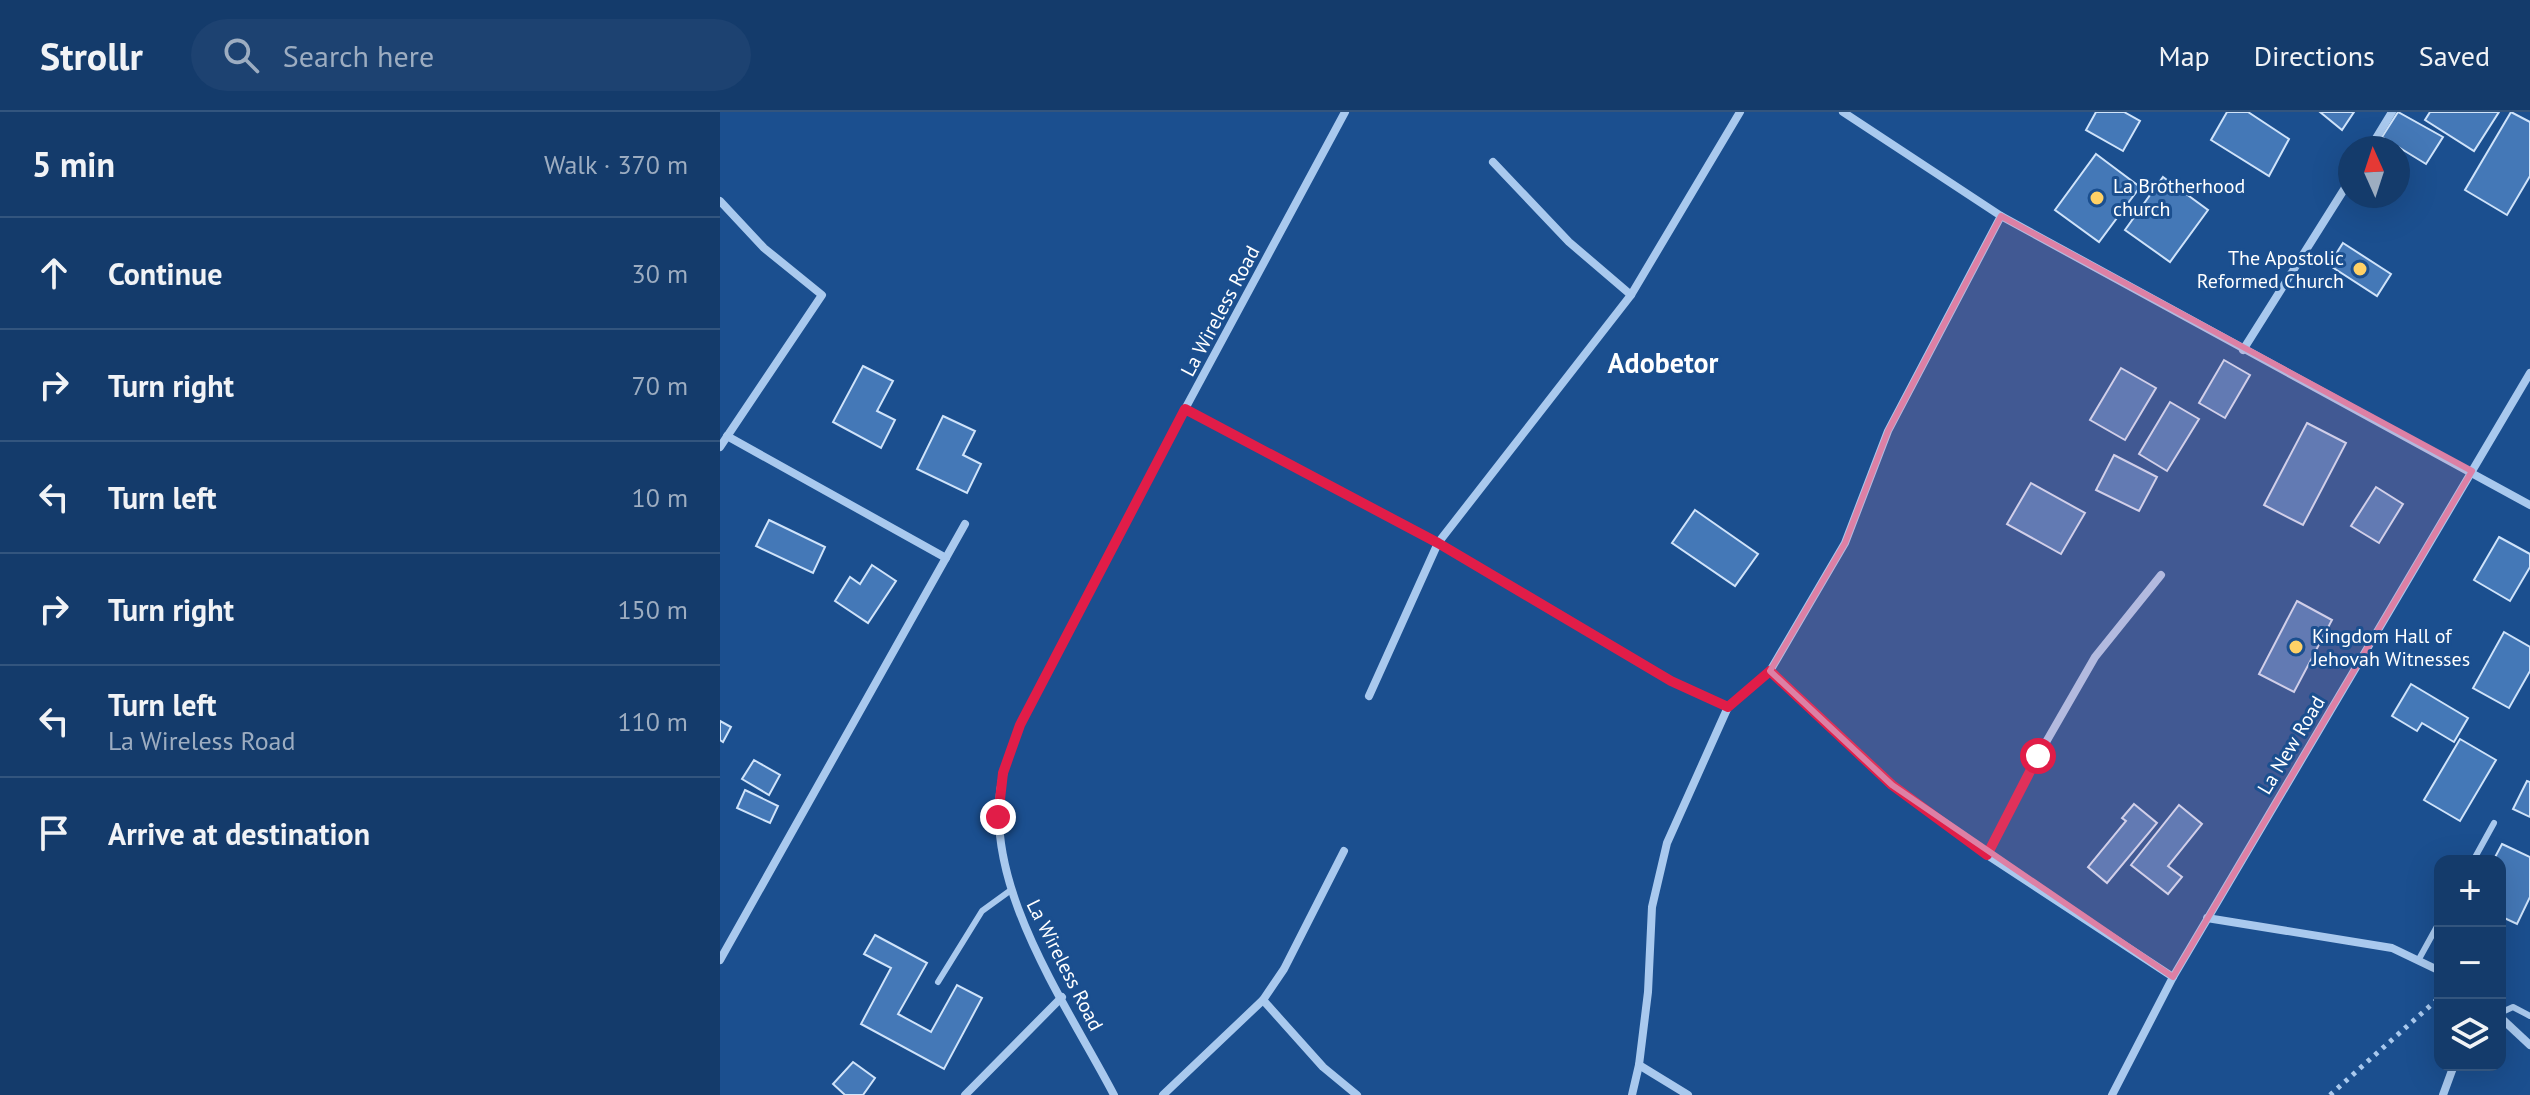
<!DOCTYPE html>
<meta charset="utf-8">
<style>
body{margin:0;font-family:"PT Sans",sans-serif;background:#1d4271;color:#f1f3f6}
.controls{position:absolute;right:24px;bottom:24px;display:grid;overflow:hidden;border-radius:16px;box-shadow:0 8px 32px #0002}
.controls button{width:72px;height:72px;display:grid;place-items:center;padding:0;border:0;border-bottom:2px solid #33557e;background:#143b6b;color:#f1f3f6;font:40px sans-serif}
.compass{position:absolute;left:1618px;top:24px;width:72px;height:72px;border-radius:50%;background:#143b6b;box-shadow:0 8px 32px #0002;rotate:357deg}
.stop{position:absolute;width:24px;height:24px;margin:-18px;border:6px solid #e11d48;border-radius:50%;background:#fff}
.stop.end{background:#e11d48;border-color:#fff;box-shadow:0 2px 8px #0008}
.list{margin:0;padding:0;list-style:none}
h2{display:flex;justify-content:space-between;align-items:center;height:104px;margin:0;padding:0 32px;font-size:34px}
h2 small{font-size:26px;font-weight:400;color:#9dadc1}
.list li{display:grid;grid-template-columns:52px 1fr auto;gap:24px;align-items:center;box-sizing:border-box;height:112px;padding:0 32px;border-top:2px solid #33557e}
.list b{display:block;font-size:30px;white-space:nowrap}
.list p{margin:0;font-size:26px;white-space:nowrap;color:#9dadc1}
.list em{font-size:26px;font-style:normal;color:#9dadc1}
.icon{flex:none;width:44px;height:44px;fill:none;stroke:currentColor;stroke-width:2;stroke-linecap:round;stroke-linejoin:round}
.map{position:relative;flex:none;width:1810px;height:983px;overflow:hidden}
header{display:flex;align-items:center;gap:48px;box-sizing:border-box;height:112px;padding:0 40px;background:#143b6b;border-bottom:2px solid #33557e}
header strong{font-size:38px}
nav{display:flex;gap:44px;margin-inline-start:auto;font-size:28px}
.search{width:560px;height:72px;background:#1d4271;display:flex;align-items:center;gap:20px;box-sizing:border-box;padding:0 28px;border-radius:44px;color:#9dadc1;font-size:30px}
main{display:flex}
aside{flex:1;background:#143b6b}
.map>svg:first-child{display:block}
</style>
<header>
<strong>Strollr</strong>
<div class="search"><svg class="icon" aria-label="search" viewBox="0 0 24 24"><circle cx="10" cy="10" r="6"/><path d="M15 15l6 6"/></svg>Search here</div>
<nav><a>Map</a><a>Directions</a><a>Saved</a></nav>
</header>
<main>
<aside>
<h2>5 min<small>Walk · 370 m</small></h2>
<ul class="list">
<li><svg class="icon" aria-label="ahead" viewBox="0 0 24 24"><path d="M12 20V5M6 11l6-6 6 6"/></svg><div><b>Continue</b></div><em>30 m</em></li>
<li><svg class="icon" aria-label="right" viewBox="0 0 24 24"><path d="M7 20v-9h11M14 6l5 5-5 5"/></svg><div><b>Turn right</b></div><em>70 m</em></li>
<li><svg class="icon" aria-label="left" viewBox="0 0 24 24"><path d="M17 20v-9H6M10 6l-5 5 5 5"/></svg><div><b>Turn left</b></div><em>10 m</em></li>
<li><svg class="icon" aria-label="right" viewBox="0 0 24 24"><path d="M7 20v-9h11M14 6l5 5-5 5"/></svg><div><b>Turn right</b></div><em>150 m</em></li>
<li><svg class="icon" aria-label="left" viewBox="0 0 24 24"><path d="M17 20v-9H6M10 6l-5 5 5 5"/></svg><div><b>Turn left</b><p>La Wireless Road</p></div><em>110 m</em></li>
<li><svg class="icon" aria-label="arrive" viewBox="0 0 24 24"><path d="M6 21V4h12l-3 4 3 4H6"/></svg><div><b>Arrive at destination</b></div></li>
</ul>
</aside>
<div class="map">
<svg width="1810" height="983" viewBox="0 0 1810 983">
<rect width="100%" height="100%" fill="#1b4f8f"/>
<g fill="#4478b7" stroke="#cfe3fa" stroke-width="2">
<path d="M1376 0H1404L1420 9 1403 39 1366 18Z"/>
<path d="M1507 0H1528L1569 27 1549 64 1491 28Z"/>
<path d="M1600 0H1634L1622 18Z"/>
<path d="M1678 0 1723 25 1706 52 1662 25Z"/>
<path d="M1710 0H1779L1754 39 1705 8Z"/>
<path d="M1791 0 1810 10V64L1787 103 1745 78Z"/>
<path d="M1376 42 1420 75 1379 130 1335 98Z"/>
<path d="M1443 65 1488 98 1450 150 1405 118Z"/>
<path d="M1623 131 1671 162 1657 184 1609 153Z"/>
<path d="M1504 248 1530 263 1505 306 1479 291Z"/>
<path d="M143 254 173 269 157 299 175 308 161 336 113 310Z"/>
<path d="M1401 256 1436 276 1405 328 1370 308Z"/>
<path d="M1450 290 1479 307 1447 359 1419 342Z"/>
<path d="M223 304 255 319 243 343 261 352 247 381 197 357Z"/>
<path d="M1587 311 1626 331 1583 413 1544 393Z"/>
<path d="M1394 343 1437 365 1419 399 1376 378Z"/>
<path d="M1311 371 1365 401 1341 442 1287 412Z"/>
<path d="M1656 375 1683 392 1659 431 1631 414Z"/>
<path d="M975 398 1038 442 1015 474 952 431Z"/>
<path d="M49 408 105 435 93 461 36 434Z"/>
<path d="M1779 425 1810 442V455L1790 489 1754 468Z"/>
<path d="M152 453 176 469 148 511 115 489 130 465 140 472Z"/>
<path d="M1577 489 1612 508 1574 580 1539 562Z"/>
<path d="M1784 520 1810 535V559L1789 596 1753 576Z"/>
<path d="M1691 572 1748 606 1734 630 1702 611 1697 619 1672 604Z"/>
<path d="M0 609 11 615 3 630 0 628Z"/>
<path d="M1740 627 1776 648 1740 709 1704 688Z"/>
<path d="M34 648 60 663 49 683 22 667Z"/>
<path d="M1807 669 1810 670V705L1793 697Z"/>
<path d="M25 678 58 694 50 711 17 696Z"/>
<path d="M1414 692 1437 711 1387 771 1368 755 1406 709 1402 706Z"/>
<path d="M1459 693 1482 712 1448 754 1462 765 1448 782 1411 753Z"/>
<path d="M1782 732 1810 745V785L1797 812 1780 804V749H1773Z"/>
<path d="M155 823 207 851 178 902 211 920 237 873 262 886 224 957 141 912 171 856 144 842Z"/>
<path d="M133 950 155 966 143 983H125L113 972Z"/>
</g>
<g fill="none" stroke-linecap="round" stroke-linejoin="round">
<path stroke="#a9c9ee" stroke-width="5" stroke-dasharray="4 6" stroke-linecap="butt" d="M1610 983 1720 885"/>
<g stroke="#a9c9ee" stroke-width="6">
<path d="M1753 749 1774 711"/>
<path d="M1699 847 1720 809"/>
<path d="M218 870 262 799 291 778"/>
<path d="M1780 901 1793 895 1810 904"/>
</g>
<g stroke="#a9c9ee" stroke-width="8">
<path d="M1123 0 1281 104 1810 393"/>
<path d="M1650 36 1672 0"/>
<path d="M773 50 849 130 911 183"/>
<path d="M0 89 44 136 102 183 0 335"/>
<path d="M1523 238 1630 68"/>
<path d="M465 297 718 431 951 569 1008 595"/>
<path d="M7 324 226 446"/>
<path d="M1050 559 1172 673 1267 743 1453 865"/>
<path d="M649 584 718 431 911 183 1020 0"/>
<path d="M1267 743 1318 644 1375 545 1441 463"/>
<path d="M1487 806 1672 836 1720 859"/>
<path d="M0 848 245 412"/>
<path d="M543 888 603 955 637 983"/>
<path d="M1780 905 1810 933"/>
<path d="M245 983 342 885"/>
<path d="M394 983C346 891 256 766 284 659 288 644 295 628 300 613L465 297 625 0"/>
<path d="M443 983 543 888 564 857 624 739"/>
<path d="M912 983 919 953"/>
<path d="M968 983 919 953 928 880 932 795 947 731 1008 595 1050 559 1125 431 1168 319 1281 104"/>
<path d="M1392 983 1453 865 1810 261"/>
<path d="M1723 983 1734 953"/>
</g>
</g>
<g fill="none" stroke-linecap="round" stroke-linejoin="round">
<path stroke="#e11d48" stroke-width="10" d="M278 705 283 661 300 613 465 297 718 431 951 569 1008 595 1050 559 1172 673 1267 743 1318 644"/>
</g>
<path fill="#dd80a5" fill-opacity="0.2" stroke="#dd80a5" stroke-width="6" stroke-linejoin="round" d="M1281 104 1752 359 1453 865 1172 673 1050 559 1125 431 1168 319Z"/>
<g fill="#ffd166" stroke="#1b4f8f" stroke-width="3">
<circle cx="1377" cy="86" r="8"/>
<circle cx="1640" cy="157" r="8"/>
<circle cx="1576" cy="535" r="8"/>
</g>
<g text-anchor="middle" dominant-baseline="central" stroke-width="6" stroke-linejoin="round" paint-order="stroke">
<g font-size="20" fill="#fff" stroke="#1b4f8f" text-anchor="start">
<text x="1393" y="74">La Brotherhood<tspan x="1393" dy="23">church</tspan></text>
<text x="1624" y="146" text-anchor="end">The Apostolic<tspan x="1624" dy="23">Reformed Church</tspan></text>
<text x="1592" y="524">Kingdom Hall of<tspan x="1592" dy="23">Jehovah Witnesses</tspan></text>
</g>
<g font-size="20" fill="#fff" stroke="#1b4f8f">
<text transform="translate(500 199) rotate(-62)">La Wireless Road</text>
<text transform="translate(1571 633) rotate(-59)">La New Road</text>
<text transform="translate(345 853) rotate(63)">La Wireless Road</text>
</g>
<g font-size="28" font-weight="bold" fill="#fff" stroke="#1b4f8f">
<text x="943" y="250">Adobetor</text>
</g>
</g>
</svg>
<div class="controls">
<button>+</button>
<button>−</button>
<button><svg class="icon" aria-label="layers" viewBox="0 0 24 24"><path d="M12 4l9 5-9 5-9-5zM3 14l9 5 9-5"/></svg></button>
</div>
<svg class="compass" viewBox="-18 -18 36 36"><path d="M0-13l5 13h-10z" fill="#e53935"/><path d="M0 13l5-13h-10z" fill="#9dadc1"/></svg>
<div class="stop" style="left:1318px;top:644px"></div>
<div class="stop end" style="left:278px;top:705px"></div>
</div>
</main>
